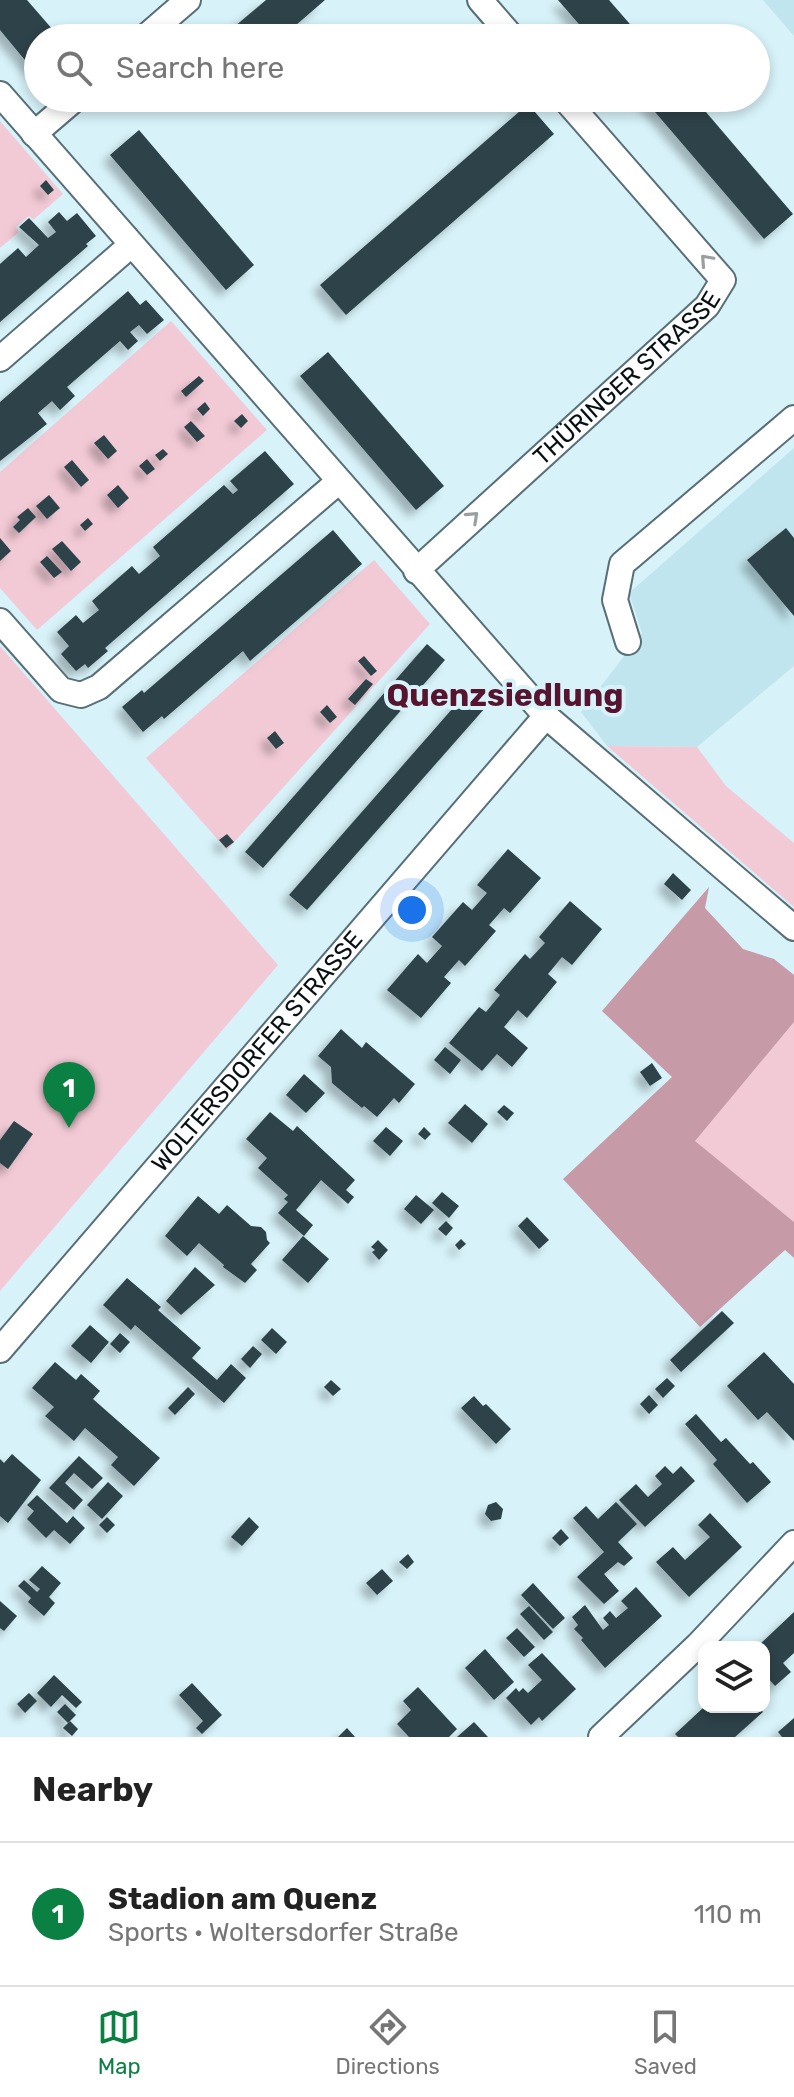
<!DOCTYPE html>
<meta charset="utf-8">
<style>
body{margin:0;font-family:Rubik,sans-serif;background:#f2f2f2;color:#222}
.controls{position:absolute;right:24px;bottom:24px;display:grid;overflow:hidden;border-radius:16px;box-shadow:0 4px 12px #0003}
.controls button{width:72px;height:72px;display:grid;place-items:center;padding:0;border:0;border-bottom:2px solid #e0e0e0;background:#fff;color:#222;font:40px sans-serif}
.you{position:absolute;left:412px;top:910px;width:28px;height:28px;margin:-20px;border:6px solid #fff;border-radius:50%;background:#1a73e8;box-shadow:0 0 0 12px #1a73e833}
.badge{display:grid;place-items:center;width:52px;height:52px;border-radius:50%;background:#0b8043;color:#fff;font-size:26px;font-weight:700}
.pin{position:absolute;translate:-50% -66px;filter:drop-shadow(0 2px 4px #0008)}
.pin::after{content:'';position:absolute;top:42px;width:28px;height:24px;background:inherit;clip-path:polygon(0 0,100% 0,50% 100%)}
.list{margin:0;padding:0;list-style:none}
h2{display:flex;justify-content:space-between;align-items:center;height:104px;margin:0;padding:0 32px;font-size:34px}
h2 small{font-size:26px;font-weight:400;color:#767676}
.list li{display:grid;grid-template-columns:52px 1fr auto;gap:24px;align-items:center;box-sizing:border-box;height:144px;padding:0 32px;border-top:2px solid #e0e0e0}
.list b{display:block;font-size:30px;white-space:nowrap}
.list p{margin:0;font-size:26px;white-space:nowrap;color:#767676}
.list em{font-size:26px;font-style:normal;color:#767676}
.icon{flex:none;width:44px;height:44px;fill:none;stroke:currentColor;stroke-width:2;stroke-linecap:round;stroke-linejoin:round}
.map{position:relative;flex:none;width:794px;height:1737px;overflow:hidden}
.search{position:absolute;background:#fff;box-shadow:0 4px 12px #0003;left:24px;right:24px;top:24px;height:88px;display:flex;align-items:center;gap:20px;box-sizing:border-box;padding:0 28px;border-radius:44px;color:#767676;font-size:30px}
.sheet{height:248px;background:#fff}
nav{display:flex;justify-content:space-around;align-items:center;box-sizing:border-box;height:112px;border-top:2px solid #e0e0e0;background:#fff;font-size:22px;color:#767676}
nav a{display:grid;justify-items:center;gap:4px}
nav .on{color:#0b8043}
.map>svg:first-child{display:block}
</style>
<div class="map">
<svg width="794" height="1737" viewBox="0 0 794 1737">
<defs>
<filter id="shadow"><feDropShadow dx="-7" dy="7" stdDeviation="4" flood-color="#0004"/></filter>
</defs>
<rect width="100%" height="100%" fill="#d7f2f9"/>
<g fill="#c1e5ee">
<path d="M763 0H794V36Z"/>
<path d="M794 448V666L697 747 607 746 581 712 642 633 629 593Z"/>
</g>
<g fill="#f2cad5">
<path d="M0 121 63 194 33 220 29 216 16 227 19 232 0 248Z"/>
<path d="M171 321 267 430 37 630 0 588V472Z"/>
<path d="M374 560 430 624 227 850 146 758Z"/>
<path d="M0 646 278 965 0 1291Z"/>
<path d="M607 746 697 747 726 786 794 843V907Z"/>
<path d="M794 1022V1222L694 1141Z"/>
</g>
<path fill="#c69aa6" d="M709 887 705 908 743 949 774 959 794 975V1022L695 1141 794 1222V1258L785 1250 700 1327 563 1179 672 1077 602 1011Z"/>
<g fill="#2d4349" filter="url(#shadow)">
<path d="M0 0H27L60 38H38V68L34 71 0 30Z"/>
<path d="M266 0H325L281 38H221Z"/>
<path d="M558 0H609L642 38H591Z"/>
<path d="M643 98H694L793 214 764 239Z"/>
<path d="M528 104 554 134 346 315 320 285Z"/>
<path d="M139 130 254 265 226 290 110 155Z"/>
<path d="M46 180 54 190 48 195 40 186Z"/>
<path d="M59 212 67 221 77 213 96 236 86 244 88 246 0 322V264L18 248 26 257 39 245 19 227 29 218 48 238 56 232 48 222Z"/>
<path d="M128 291 140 305 146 300 164 320 147 334 139 325 130 332 138 341 128 350 120 341 67 387 75 396 60 410 52 401 38 413 47 424 0 461V402Z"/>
<path d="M328 352 444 486 416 510 300 376Z"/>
<path d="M199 376 204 381 186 397 181 391Z"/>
<path d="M205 402 210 409 203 416 197 409Z"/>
<path d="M242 414 248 421 241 428 234 421Z"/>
<path d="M191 421 205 436 197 442 184 427Z"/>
<path d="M104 435 117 451 108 459 94 443Z"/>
<path d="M163 449 168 454 160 461 155 455Z"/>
<path d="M265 451 294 484 105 648 108 651 88 668 85 664 76 671 61 654 69 646 57 632 76 615 83 623 99 610 92 601 132 566 139 574 160 556 153 547 224 485 233 494 238 490 230 481Z"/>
<path d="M147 459 155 469 147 475 139 466Z"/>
<path d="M72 460 89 480 81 487 64 467Z"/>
<path d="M118 485 129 498 118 508 107 495Z"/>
<path d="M49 495 60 508 47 519 36 506Z"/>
<path d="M28 508 36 517 19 533 13 527 20 520 17 517Z"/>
<path d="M88 518 93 524 85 531 80 525Z"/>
<path d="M786 528 794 538V616L747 560Z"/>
<path d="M333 530 362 564 250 661 243 651 164 719 162 716 143 732 122 707 142 690 144 693Z"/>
<path d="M0 538 11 551 0 561Z"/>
<path d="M62 541 81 562 71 571 52 549Z"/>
<path d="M47 556 62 572 54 578 40 562Z"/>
<path d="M427 644 445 660 263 868 245 852Z"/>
<path d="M364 656 377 671 371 676 358 661Z"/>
<path d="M366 679 373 684 355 705 348 699Z"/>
<path d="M467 692 485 708 307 910 289 895Z"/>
<path d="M327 705 337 717 330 723 320 712Z"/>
<path d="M275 731 284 743 276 749 267 738Z"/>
<path d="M227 834 234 842 226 848 219 840Z"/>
<path d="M508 849 541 878 510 913 504 908 489 925 496 931 465 966 459 960 444 977 451 983 421 1018 387 990 418 954 427 963 442 946 432 937 463 902 472 910 487 893 477 885Z"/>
<path d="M673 873 691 890 682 900 664 884Z"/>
<path d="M570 901 602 929 572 965 562 957 548 974 557 982 527 1018 518 1010 504 1027 528 1048 512 1067 497 1054 482 1071 449 1043 479 1007 486 1012 500 995 494 990 525 954 530 959 545 943 539 937Z"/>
<path d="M341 1029 362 1048 366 1042 415 1084 399 1103 394 1098 377 1117 364 1106 362 1108 332 1083 331 1067 318 1056Z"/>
<path d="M445 1047 461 1060 450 1074 434 1060Z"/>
<path d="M652 1063 662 1078 650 1086 640 1072Z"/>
<path d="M304 1074 325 1093 306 1113 286 1095Z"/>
<path d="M465 1104 488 1124 472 1143 448 1123Z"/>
<path d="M504 1105 514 1113 507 1121 497 1112Z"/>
<path d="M270 1112 293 1131 297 1126 355 1180 346 1190 354 1197 348 1204 321 1180 296 1210 313 1225 304 1236 278 1213 288 1202 284 1199 288 1195 258 1168 267 1158 246 1139Z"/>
<path d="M14 1121 33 1134 8 1169 0 1163V1140Z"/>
<path d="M386 1127 403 1141 390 1156 373 1141Z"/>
<path d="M424 1127 431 1134 425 1140 418 1134Z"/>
<path d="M442 1192 459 1206 449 1218 432 1203Z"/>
<path d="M416 1195 434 1210 421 1224 404 1209Z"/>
<path d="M198 1196 219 1214 227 1205 251 1226 261 1227 266 1232 267 1240 270 1243 251 1264 257 1270 245 1283 223 1267 224 1265 199 1243 187 1256 165 1236Z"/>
<path d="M527 1217 549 1240 539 1249 518 1226Z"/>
<path d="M446 1221 453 1228 446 1236 438 1229Z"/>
<path d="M303 1236 329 1259 308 1283 282 1260Z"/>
<path d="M461 1239 466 1244 459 1250 455 1245Z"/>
<path d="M378 1240 388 1250 379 1260 372 1252 375 1250 371 1247Z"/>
<path d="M195 1267 215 1285 181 1315 166 1301Z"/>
<path d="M127 1278 161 1307 158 1310 201 1348 192 1358 217 1380 231 1364 246 1378 224 1403 135 1325 131 1330 103 1305Z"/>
<path d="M722 1311 734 1323 681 1372 670 1360Z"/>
<path d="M90 1325 109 1342 91 1363 71 1346Z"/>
<path d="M272 1328 287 1342 276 1354 261 1340Z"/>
<path d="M120 1333 130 1342 120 1353 110 1344Z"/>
<path d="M253 1346 262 1354 250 1368 241 1359Z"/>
<path d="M764 1352 794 1384V1441L767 1412 758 1420 727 1386Z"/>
<path d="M55 1362 76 1380 81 1374 100 1391 93 1399 160 1458 134 1486 111 1465 118 1457 85 1428 74 1441 45 1416 54 1407 32 1388Z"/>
<path d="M667 1378 675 1386 663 1398 655 1389Z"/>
<path d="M331 1380 341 1389 333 1396 324 1387Z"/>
<path d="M188 1387 195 1394 175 1415 168 1408Z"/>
<path d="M649 1395 658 1405 649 1414 640 1404Z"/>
<path d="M474 1396 483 1406 486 1404 511 1429 496 1444 461 1408Z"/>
<path d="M696 1414 721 1442 726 1438 750 1464 753 1462 771 1482 747 1503 713 1464 717 1460 685 1424Z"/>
<path d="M12 1454 41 1480 8 1523 0 1516V1459L4 1463Z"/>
<path d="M79 1456 103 1478 92 1489 74 1473 65 1483 83 1500 74 1510 49 1488Z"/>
<path d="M665 1466 673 1474 681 1466 695 1481 645 1527 619 1500 636 1484 648 1497 662 1484 655 1476Z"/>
<path d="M108 1482 123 1496 102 1519 87 1505Z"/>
<path d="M37 1495 67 1523 73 1516 85 1528 70 1544 54 1530 46 1538 27 1519 34 1511 27 1505Z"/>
<path d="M496 1502 503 1509 501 1519 491 1521 485 1514 488 1505Z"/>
<path d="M616 1502 637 1524 618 1542 633 1558 624 1566 618 1562 604 1574 619 1591 604 1604 577 1577 604 1552 573 1518 586 1506 598 1519Z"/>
<path d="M710 1513 742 1547 689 1597 656 1562 673 1547 685 1560 710 1537 698 1525Z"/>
<path d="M107 1517 115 1525 107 1533 99 1525Z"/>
<path d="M249 1517 259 1527 242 1546 231 1537Z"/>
<path d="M561 1529 569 1538 560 1546 552 1538Z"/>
<path d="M408 1554 414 1562 407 1569 399 1562Z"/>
<path d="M42 1566 61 1583 49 1597 55 1603 44 1616 28 1602 31 1598 18 1586 24 1580 37 1592 40 1589 29 1580Z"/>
<path d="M382 1569 393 1581 377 1595 366 1583Z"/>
<path d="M533 1583 565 1618 553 1629 521 1595Z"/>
<path d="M636 1587 662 1616 605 1668 581 1640 583 1638 574 1629 578 1625 572 1617 585 1605 603 1630 609 1625 603 1618 610 1611 616 1618 628 1608 621 1601Z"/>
<path d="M0 1601 17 1616 4 1631 0 1628Z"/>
<path d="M529 1606 553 1632 544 1640 520 1614Z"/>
<path d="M794 1612V1653L783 1663 791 1672 775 1686 768 1678 764 1681V1647H757Z"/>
<path d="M517 1628 535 1647 524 1657 506 1638Z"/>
<path d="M485 1649 514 1682 494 1700 465 1668Z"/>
<path d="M542 1653 576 1689 542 1721 539 1717 531 1725 506 1698 516 1688 519 1692 523 1688 528 1693 542 1680 528 1665Z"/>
<path d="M54 1675 82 1702 76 1708 62 1695 51 1707 37 1693Z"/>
<path d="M192 1683 222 1715 202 1734 196 1728 203 1721 179 1695Z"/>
<path d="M418 1687 457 1729 449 1737H409L397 1724 411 1710 403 1701Z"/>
<path d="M29 1693 37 1701 25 1713 17 1704Z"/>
<path d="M65 1704 76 1715 68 1723 57 1712Z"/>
<path d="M704 1707H759L763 1712 735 1737H678L675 1734Z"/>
<path d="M794 1718V1737H782L778 1732Z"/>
<path d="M70 1721 78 1729 72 1736 63 1728Z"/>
<path d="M474 1722 488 1737H457Z"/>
<path d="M347 1728 355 1737H338Z"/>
</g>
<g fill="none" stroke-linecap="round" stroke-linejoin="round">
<g stroke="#586f76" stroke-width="28">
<g id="minor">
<path d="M480 0 513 38"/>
<path d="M144 38 188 0"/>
<path d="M0 94 546 716 794 928"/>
<path d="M34 134 76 98"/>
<path d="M0 359 131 245"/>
<path id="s1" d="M416 571 707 306 723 280 564 98"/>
<path d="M0 621 61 690 81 695 99 687 338 482"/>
<path d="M628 642 615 600 622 564 794 418"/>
<path id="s2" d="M0 1350 546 716"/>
<path d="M601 1737 698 1645 794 1543"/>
</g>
</g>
<use href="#minor" stroke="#fff" stroke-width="24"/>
</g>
<defs><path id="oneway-chevron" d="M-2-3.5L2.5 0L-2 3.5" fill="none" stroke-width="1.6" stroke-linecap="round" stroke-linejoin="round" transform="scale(2)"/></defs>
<g stroke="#9c9fa0">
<use href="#oneway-chevron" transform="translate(706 260) rotate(-132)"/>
<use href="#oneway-chevron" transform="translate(473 517) rotate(-43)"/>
</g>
<g text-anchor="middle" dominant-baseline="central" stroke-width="8" stroke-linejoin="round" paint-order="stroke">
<g font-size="24" fill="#071012" stroke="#d7f2f9">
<text stroke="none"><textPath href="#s1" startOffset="286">THÜRINGER STRASSE</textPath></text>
<text stroke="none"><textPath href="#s2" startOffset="394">WOLTERSDORFER STRASSE</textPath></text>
</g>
<g font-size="32" font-weight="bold" fill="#56142f" stroke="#d7f2f9">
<text x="505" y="695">Quenzsiedlung</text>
</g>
</g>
</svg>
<div class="controls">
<button><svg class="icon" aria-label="layers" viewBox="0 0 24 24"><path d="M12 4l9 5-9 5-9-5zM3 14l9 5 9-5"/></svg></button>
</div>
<div class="you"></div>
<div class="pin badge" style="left:69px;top:1128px">1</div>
<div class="search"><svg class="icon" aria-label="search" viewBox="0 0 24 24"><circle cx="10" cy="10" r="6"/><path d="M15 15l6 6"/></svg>Search here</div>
</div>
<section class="sheet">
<h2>Nearby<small></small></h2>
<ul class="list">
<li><span class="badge">1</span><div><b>Stadion am Quenz</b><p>Sports · Woltersdorfer Straße</p></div><em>110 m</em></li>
</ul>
</section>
<nav>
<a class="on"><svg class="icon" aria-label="map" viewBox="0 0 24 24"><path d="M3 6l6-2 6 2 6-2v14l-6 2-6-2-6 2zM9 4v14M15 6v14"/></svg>Map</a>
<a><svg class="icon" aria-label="directions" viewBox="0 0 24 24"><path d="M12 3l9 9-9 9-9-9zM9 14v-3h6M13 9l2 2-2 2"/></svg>Directions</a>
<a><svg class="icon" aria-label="saved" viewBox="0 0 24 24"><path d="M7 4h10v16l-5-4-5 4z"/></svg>Saved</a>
</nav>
